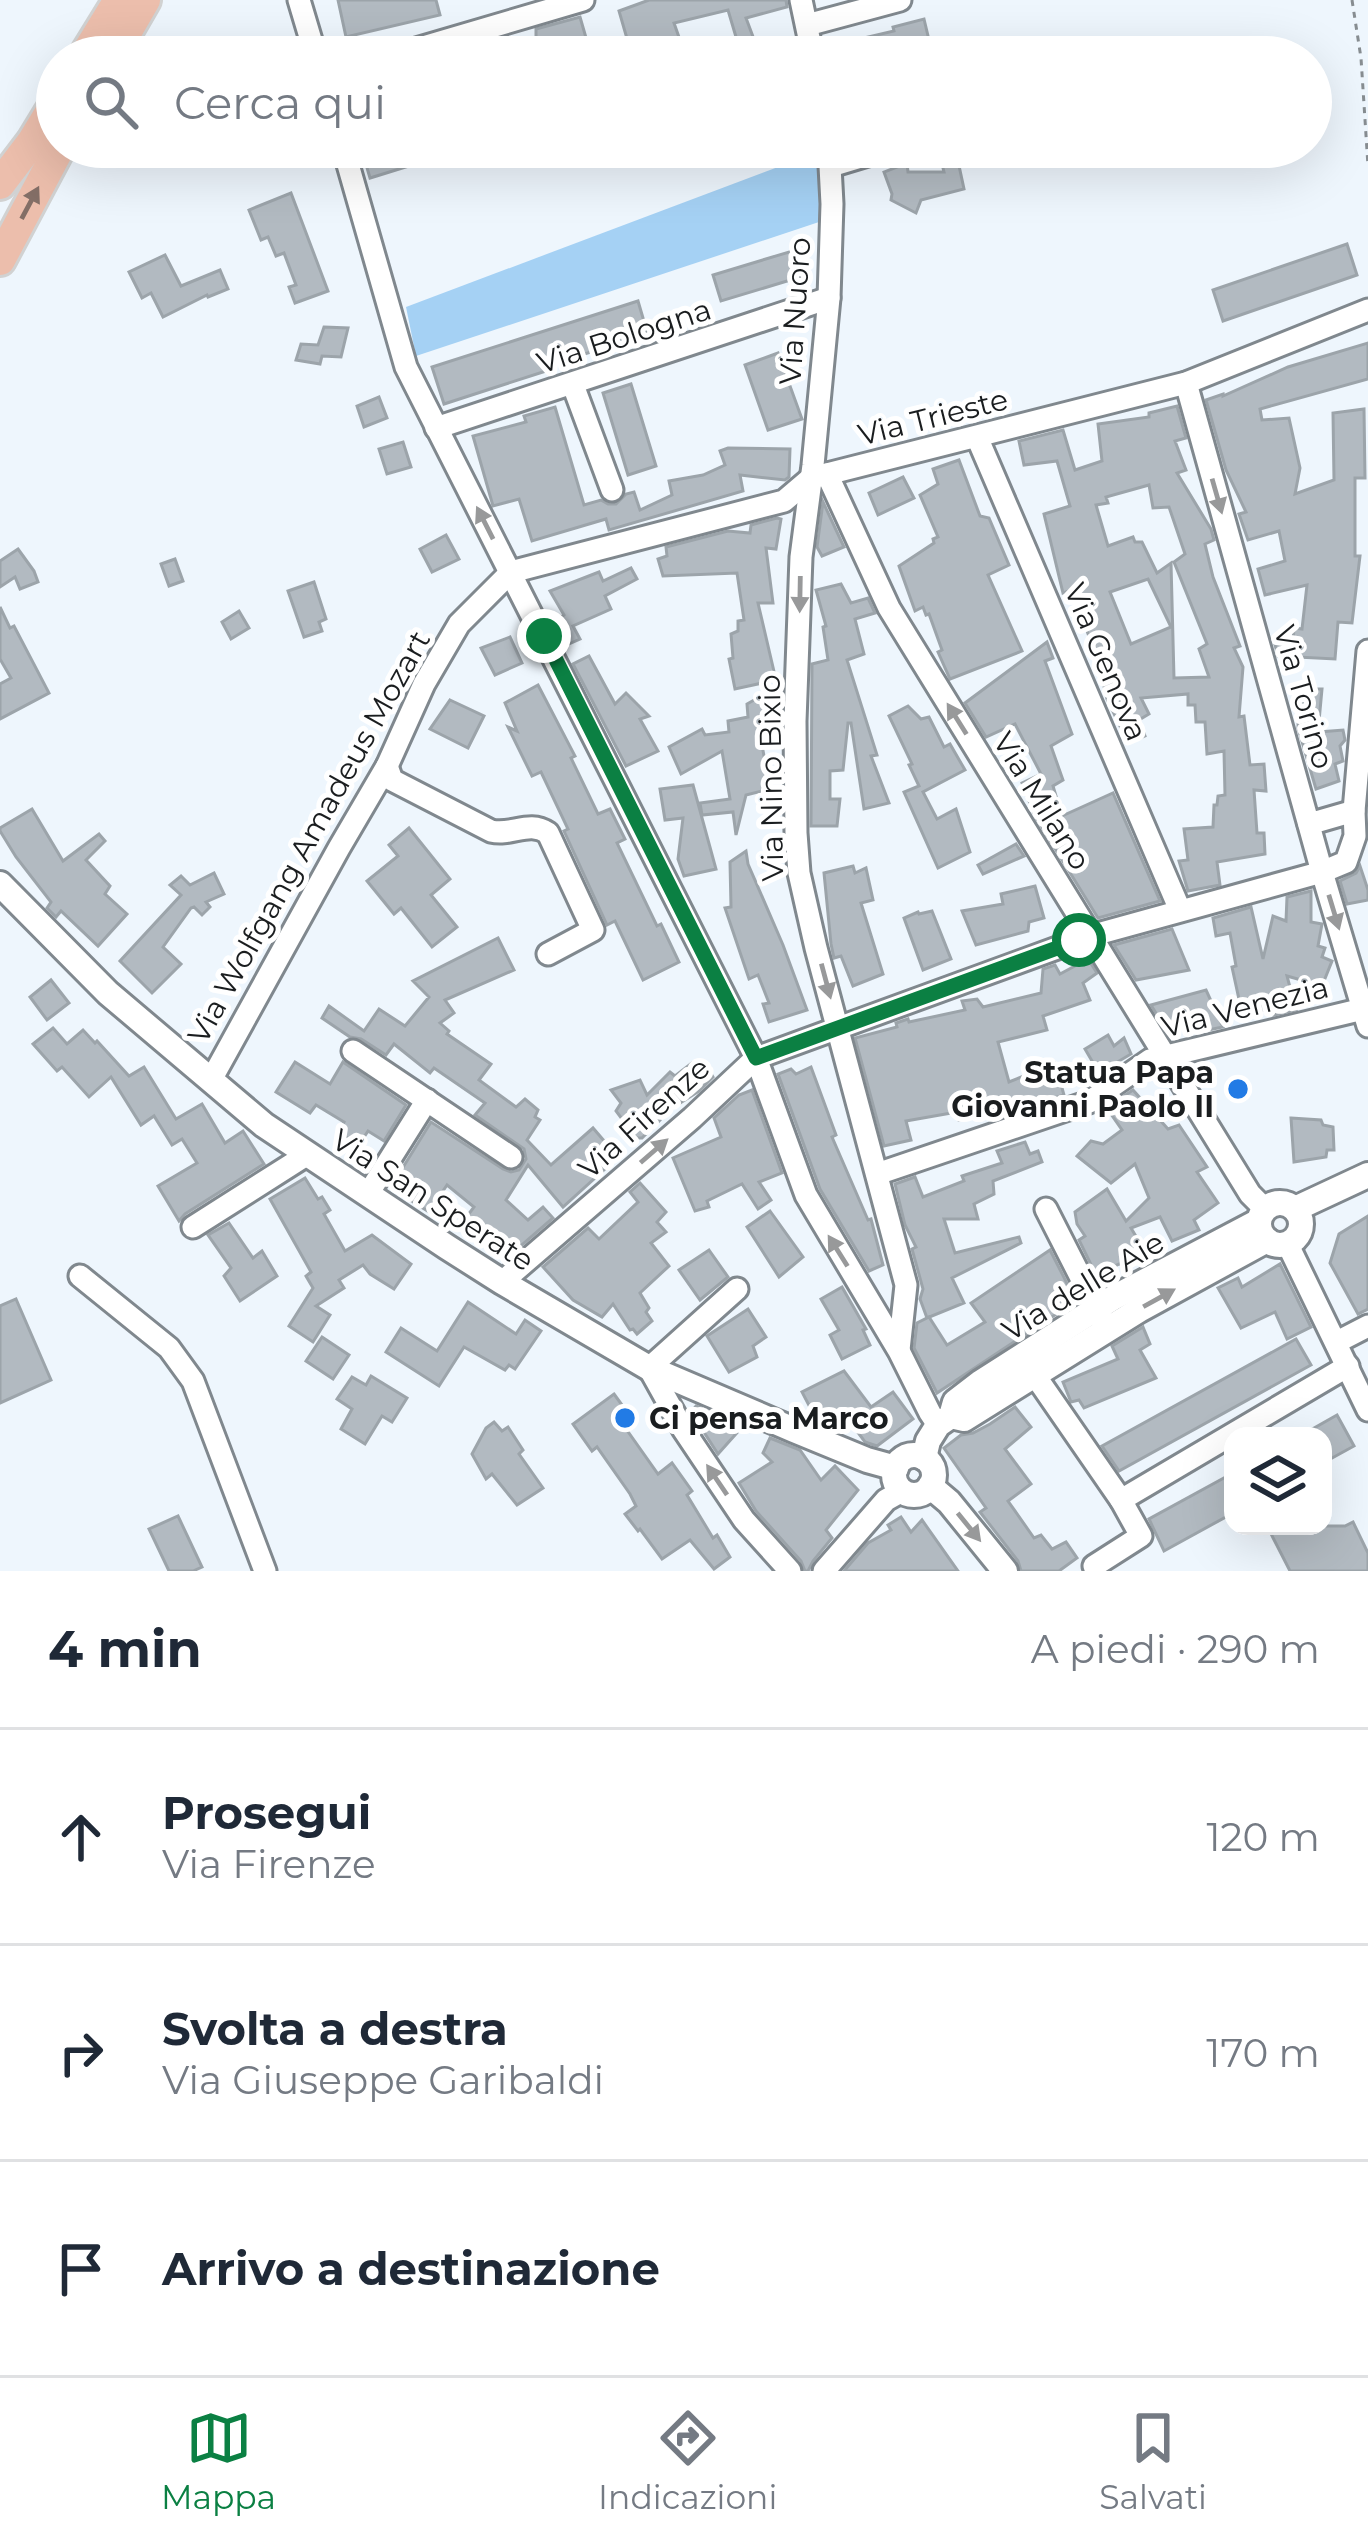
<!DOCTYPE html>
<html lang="it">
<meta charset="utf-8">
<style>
body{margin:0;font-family:Montserrat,sans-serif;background:#f6f6f7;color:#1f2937}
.controls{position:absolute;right:36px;bottom:36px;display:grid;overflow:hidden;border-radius:24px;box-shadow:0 12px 48px #0002}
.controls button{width:108px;height:108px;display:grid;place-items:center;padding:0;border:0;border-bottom:3px solid #e0e1e3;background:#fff;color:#1f2937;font:60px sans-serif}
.stop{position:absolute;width:36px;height:36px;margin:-27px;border:9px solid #0b8043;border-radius:50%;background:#fff}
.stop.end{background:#0b8043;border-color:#fff;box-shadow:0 3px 12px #0008}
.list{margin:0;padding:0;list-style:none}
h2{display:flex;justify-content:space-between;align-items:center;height:156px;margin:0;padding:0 48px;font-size:51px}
h2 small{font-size:39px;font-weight:400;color:#747a83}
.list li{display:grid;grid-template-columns:78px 1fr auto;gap:36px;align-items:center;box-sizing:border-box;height:216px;padding:0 48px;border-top:3px solid #e0e1e3}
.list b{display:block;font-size:45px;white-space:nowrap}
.list p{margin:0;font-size:39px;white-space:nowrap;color:#747a83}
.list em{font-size:39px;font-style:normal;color:#747a83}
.icon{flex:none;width:66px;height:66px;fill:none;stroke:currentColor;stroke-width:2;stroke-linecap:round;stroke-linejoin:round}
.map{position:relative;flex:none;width:1368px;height:1571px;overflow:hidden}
.search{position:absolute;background:#fff;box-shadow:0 12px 48px #0002;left:36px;right:36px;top:36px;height:132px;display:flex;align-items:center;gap:30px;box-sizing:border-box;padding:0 42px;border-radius:66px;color:#747a83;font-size:45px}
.sheet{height:804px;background:#fff}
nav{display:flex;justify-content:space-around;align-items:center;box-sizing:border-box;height:168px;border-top:3px solid #e0e1e3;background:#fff;font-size:33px;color:#747a83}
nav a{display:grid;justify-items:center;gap:6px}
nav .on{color:#0b8043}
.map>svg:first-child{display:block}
</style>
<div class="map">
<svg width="1368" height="1571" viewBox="0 0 1368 1571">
<rect width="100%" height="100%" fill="#eef6fd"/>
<path fill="#a5d1f4" d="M818 152 821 187 819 222 416 356 406 307Z"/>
<g fill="#b2bac1" stroke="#9ca4aa" stroke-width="3" fill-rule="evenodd">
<path d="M338 0H436L440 15 346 37Z"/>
<path d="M649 0H786L787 7 746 18 755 42 739 47 728 10 674 23 686 57H657L654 44 630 49 619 11Z"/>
<path d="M580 17 589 48 562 57H486V54L536 37V29Z"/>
<path d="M924 19 933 57H828L826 47 894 31 893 27Z"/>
<path d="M366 147H403L409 166 370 178 365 161 370 159Z"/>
<path d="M958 161 964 189 921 200 916 213 891 200 892 194 884 172 907 163 908 172H944L942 164Z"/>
<path d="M291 193 328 291 295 303 289 287 296 285 284 253 276 256 268 237 261 240 249 210Z"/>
<path d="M1347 244 1357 275 1223 321 1213 290Z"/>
<path d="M799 249 807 275 721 301 713 275Z"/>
<path d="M165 255 181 286 220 270 228 289 208 297 207 295 163 317 151 293 142 298 129 272Z"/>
<path d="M638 301 648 335 544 366 546 371 444 404 432 367Z"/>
<path d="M324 327 348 328 341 357 322 356 320 364 296 360 301 344 318 345Z"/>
<path d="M1368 343V379L1260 409 1262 420 1289 418 1300 468 1295 494 1334 480 1333 413 1364 409 1365 478H1355V556H1360L1352 623 1338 622 1335 659 1278 656 1275 645 1293 642 1294 628 1302 629 1307 585 1265 595 1258 569 1285 561 1279 531 1248 540 1239 514 1246 512 1226 470 1206 400 1223 394V396L1288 367Z"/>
<path d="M778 353 802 419 768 430 745 365Z"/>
<path d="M631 384 656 466 628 475 603 393Z"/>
<path d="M379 397 387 418 364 427 357 406Z"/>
<path d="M1177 406 1186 438 1175 441 1186 470 1177 473 1211 529 1214 540 1205 544 1213 577 1240 646 1234 648 1243 667 1239 717 1244 716 1250 765 1264 764 1266 791 1254 790 1257 833H1264L1265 854 1217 862 1220 885 1188 891 1179 861 1188 860 1184 829 1213 827 1214 805H1217L1218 796 1225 795 1224 751 1207 754 1205 722H1196L1195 705H1188V694L1141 698 1149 714 1139 720 1145 736 1128 743 1107 699 1098 661 1072 590 1063 593 1044 514 1070 506 1057 461 1024 465 1019 441 1063 430 1075 470 1102 461 1098 424 1149 417V413ZM1149 485 1153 508 1169 507 1185 554 1174 562 1207 644 1199 649 1209 677 1174 678 1171 563 1157 573 1142 542H1135L1133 537 1108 546 1096 505 1108 503 1106 497ZM1148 579 1171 627 1131 644 1110 592Z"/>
<path d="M555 407 584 505 601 500 608 504H616L626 494 634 492 640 510 672 495 669 481 703 475 725 465 720 451 728 448 790 449 789 477 785 480 740 475 743 491 609 530 606 519 532 541 519 499 493 506 473 436 526 422 524 416Z"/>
<path d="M403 442 411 467 387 474 379 449Z"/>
<path d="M959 460 980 516 989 518 1009 565 988 575 1022 651 950 679 938 652 942 650 929 614 926 615 923 607 915 611 899 566 934 543 933 539 938 537 920 495 938 484 933 469Z"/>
<path d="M903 477 914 498 878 515 869 493Z"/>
<path d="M823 502 844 547 822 556 817 547Z"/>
<path d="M777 518 781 519 776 549 766 548 773 603H758L776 680 735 689 729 659 733 658 731 634 738 631V621L744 620 737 573 663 576 658 559 667 556 666 547 728 531 750 533 751 525Z"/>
<path d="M446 535 459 559 432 572 420 549Z"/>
<path d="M18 549 34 571 38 582 20 589 15 577 0 587V561Z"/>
<path d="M175 559 183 581 169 586 161 564Z"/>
<path d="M631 568 637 579 605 596 611 609 573 626 580 639 564 646 553 624 564 615 550 591 599 572 603 581Z"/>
<path d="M314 582 326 619 319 622 322 631 304 637 288 591Z"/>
<path d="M841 584 851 603 868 598 875 613 855 619 864 654 847 660 877 755 871 756 889 803 864 809 851 723H848L843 770 830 771V799H840L837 826H811L812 664 828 660 823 627 826 626 816 590Z"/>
<path d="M0 607 10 628 14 626 49 693 0 719V684L11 678 0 659Z"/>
<path d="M239 611 249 628 231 639 222 622Z"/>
<path d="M510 637 522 663 495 675 481 648Z"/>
<path d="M1047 642 1053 658 1045 661 1072 734 1051 746 1063 780 1053 786 1062 816 1113 793 1160 901 1098 918 1035 816 1022 783 1041 774 1015 724 986 737 965 703Z"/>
<path d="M589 656 615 704 626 693 649 716 640 719 658 751 626 766 573 664Z"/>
<path d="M538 685 575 756 571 758 598 814 610 809 625 839 617 843 657 926 661 924 679 962 643 980 615 921 607 925 564 831 568 829 541 772 532 776 508 727 517 731 505 703Z"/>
<path d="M777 687 781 702 780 743 762 745 770 789 746 795 736 835 733 812 702 815 700 803 730 799 722 751 681 774 669 747 702 729 705 735 729 732 728 721 748 717 747 704Z"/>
<path d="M1299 689H1322L1318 732 1343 730 1345 740 1340 746 1343 761 1335 764 1339 781 1316 789 1298 728Z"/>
<path d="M450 700 484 716 468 748 430 729Z"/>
<path d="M908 706 921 719 929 717 944 747 950 744 965 770 923 792 937 819 956 809 970 852 938 868 904 792 919 786 909 765 912 764 889 716Z"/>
<path d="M693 785 716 869 684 876 678 859 683 818 665 820 660 789Z"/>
<path d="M32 809 63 861 99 834 105 841 86 860 110 886 105 894 127 914 98 946 61 911 56 917 47 908 51 902 16 857 0 831V828Z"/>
<path d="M409 828 450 879 431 895 457 927 432 947 401 908 394 914 367 881 398 856 389 845Z"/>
<path d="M1016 844 1024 856 983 874 978 865Z"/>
<path d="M746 851 748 864 783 945 807 1010 769 1022 763 1004 769 1003 758 975 749 979 725 908 731 907 730 862Z"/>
<path d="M853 866 855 873 866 868 873 900 861 903 883 974 853 986 841 956 834 958 831 944 824 873Z"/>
<path d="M1360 866 1368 890V900L1347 904 1340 881 1356 873Z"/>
<path d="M214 873 224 894 206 902 210 907 202 915 194 907 191 908 163 947 181 964 152 993 120 961 181 895 170 885 181 876 190 885Z"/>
<path d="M1035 886 1044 918 1029 922 1028 931 976 945 962 911 1003 904 1001 894Z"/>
<path d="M1311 891V922L1322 924 1318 946 1325 948 1322 957 1332 961 1322 986 1287 976 1296 1010 1274 1015V1009L1242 1013 1232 967 1236 966 1230 933 1216 936 1213 918 1251 907 1263 959 1273 916 1286 921 1287 897Z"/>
<path d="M932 911 951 959 923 970 904 918 918 912 919 914Z"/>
<path d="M1172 929 1189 970 1136 980 1114 945Z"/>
<path d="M498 938 514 970 445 1000 454 1013 440 1023 449 1031 447 1034 491 1064 479 1080 516 1107 525 1099 538 1110 535 1117 540 1120 527 1140 551 1165 593 1128 618 1157 563 1207 528 1165 506 1200 528 1220 543 1207 553 1218 515 1251 505 1240 501 1246 465 1219 474 1207 447 1185 429 1212 404 1196 411 1186 397 1177 431 1122 503 1169 511 1172 519 1170 526 1159 524 1149 475 1115 485 1103 434 1068 430 1073 394 1044 386 1055 361 1039 350 1037 322 1018 329 1006 364 1031 379 1009 405 1026 429 997 413 981Z"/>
<path d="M1088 959 1097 973 1083 983 1090 1000 1043 1016 1047 1030 998 1042 1009 1082 1055 1063 1064 1095 1026 1107 1025 1103 959 1120 957 1112 906 1121 911 1140 884 1146 855 1038 897 1027 896 1023 908 1019 909 1022 965 1010 962 1001 977 999 983 1007 1041 993 1043 969 1055 965 1060 974Z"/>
<path d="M51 980 69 1003 47 1020 30 997Z"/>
<path d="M1206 990 1223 1027 1208 1030 1198 1016 1168 1033 1151 1005Z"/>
<path d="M53 1028 67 1044 83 1030 95 1043 97 1041 129 1076 144 1067 176 1119 202 1104 225 1143 243 1131 264 1164 185 1214 179 1221 158 1186 197 1163 182 1139 172 1145 154 1116 141 1125 111 1077 89 1097 62 1067 57 1071 33 1044Z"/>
<path d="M1108 1035 1114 1046 1124 1038 1131 1054 1099 1073 1085 1049Z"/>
<path d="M295 1062 330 1084 343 1062 406 1105 384 1141 368 1131 359 1145 338 1132 344 1122 316 1105 310 1113 276 1092Z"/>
<path d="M704 1062 713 1077 699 1091 658 1117 660 1120 642 1138H636L616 1111 621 1103 611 1090 640 1080 647 1095 670 1072 675 1076 692 1063 697 1067Z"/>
<path d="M811 1067 836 1135 832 1137 868 1220 871 1219 883 1265 869 1271 820 1189 778 1074 791 1069 796 1074Z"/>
<path d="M752 1090 782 1173 759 1182 771 1200 758 1209 742 1184 707 1201 709 1207 695 1211 673 1158 721 1137 714 1118 739 1095Z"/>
<path d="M1133 1090 1168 1129 1179 1125 1207 1167 1197 1172 1218 1203 1194 1220 1199 1230 1172 1241 1160 1217 1131 1228 1146 1253 1107 1269 1116 1275 1101 1285 1079 1240 1085 1236 1077 1224 1075 1212 1107 1189 1126 1221 1149 1198 1135 1164 1111 1183 1077 1156 1091 1141 1103 1144 1122 1130 1111 1114 1124 1110 1121 1098Z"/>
<path d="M1291 1118 1321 1120 1323 1125 1333 1127 1334 1150H1327L1326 1157 1294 1162Z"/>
<path d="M1025 1142 1030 1154 1038 1151 1042 1162 993 1181 994 1194 974 1204 978 1219H944L955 1253 1019 1237 1021 1243 952 1278 964 1303 927 1318 920 1299 923 1289 912 1249 916 1247 905 1225 895 1184 915 1177 923 1197 964 1181 962 1176 1002 1163 997 1151Z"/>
<path d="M305 1178 318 1199 322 1197 330 1210 324 1214 345 1251 372 1235 411 1264 394 1289 370 1274 363 1265 339 1280 344 1288 316 1306 330 1315 313 1342 289 1326 313 1288 306 1276 311 1272 270 1199Z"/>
<path d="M640 1183 666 1212 657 1222 666 1232 651 1243 669 1266 640 1293 649 1308 646 1312 652 1321 637 1334 633 1329 630 1330 613 1304 602 1317 573 1300 543 1267 588 1228 599 1239 638 1202 630 1192Z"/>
<path d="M770 1211 803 1257 779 1277 747 1227Z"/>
<path d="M1368 1216V1309L1358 1314 1330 1263 1339 1234Z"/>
<path d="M229 1223 253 1258 262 1251 277 1276 240 1301 224 1276 231 1268 208 1235Z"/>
<path d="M709 1250 728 1277 700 1300 679 1270Z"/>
<path d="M1050 1250 1076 1301 937 1393 914 1348 917 1323 929 1317 947 1345 985 1322 971 1303Z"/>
<path d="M1280 1264 1311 1327 1287 1339 1275 1312 1241 1328 1218 1288 1238 1278 1242 1287Z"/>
<path d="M842 1287 866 1329 863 1330 870 1345 842 1359 830 1335 839 1330 821 1299Z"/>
<path d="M16 1299 51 1380 0 1403V1306Z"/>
<path d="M468 1302 516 1334 525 1320 541 1331 515 1369 509 1365 505 1370 464 1347 439 1386 386 1352 401 1328 437 1351Z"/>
<path d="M748 1309 766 1337 753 1346 757 1357 729 1372 707 1336Z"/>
<path d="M1143 1327 1150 1344 1140 1350 1156 1378 1084 1408 1079 1400 1071 1402 1063 1382 1118 1359 1112 1346Z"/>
<path d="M322 1337 349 1355 333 1379 306 1361Z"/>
<path d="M1296 1339 1311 1365 1119 1471 1102 1446Z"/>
<path d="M844 1371 871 1407 893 1392 913 1419 877 1446 865 1442 842 1411 833 1418 829 1409 814 1415 802 1392Z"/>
<path d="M371 1376 407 1398 392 1422 382 1416 365 1444 341 1429 352 1409 337 1399 352 1377 366 1385Z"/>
<path d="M614 1394 633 1420 624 1426 658 1474 672 1463 692 1491 687 1495 713 1538 717 1535 730 1557 714 1569 690 1540 662 1559 640 1529 638 1531 625 1514 636 1506 630 1494 597 1447 592 1451 573 1424Z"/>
<path d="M696 1406 743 1426 718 1454 691 1412Z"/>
<path d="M1015 1407 1031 1427 1005 1449 1031 1484 1008 1501 1034 1538 1041 1535 1052 1549 1066 1542 1077 1558 1059 1571H1021L1018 1561 980 1512 986 1508 944 1448 961 1435 973 1433 990 1424Z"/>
<path d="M1337 1415 1354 1446 1323 1463V1436H1300Z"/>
<path d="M494 1422 502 1431 508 1427 523 1450 519 1454 543 1488 517 1505 492 1474 486 1479 472 1454 486 1428Z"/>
<path d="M770 1438 800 1450 821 1480 835 1466 858 1490 826 1530 832 1538 813 1561 808 1571H805L801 1561 756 1511 739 1483 772 1462 763 1453Z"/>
<path d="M1233 1473V1513L1164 1551 1149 1519Z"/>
<path d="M178 1516 202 1567 193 1571H169L149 1529Z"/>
<path d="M901 1517 911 1532 922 1520 958 1571H844L868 1543 891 1530 888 1525Z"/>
<path d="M1353 1522 1368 1553V1571H1290L1267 1526H1345Z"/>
</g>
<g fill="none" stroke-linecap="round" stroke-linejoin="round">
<g stroke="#80888e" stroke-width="27">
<g id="minor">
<path d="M299 0 316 57"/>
<path d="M801 0 813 57"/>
<path d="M807 25 900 0"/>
<path d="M389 57 583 0"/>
<path d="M343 147 406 367 756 1058 806 1195 899 1351 930 1413 938 1425"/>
<path d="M829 147 832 204 829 298 813 465 801 557 795 721 796 833 799 873 816 948 906 1285 899 1350"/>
<path d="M831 166 894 147"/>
<path d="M1186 383 1322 872 1368 1026"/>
<path d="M573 385 612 490"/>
<path d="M436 428 829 298"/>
<path d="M977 437 1180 910"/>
<path d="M827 474 889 608 1250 1194 1265 1209"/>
<path d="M387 766 392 780 491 831C512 836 529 820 548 833L593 930 548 954"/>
<path d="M1354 811 1368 651"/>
<path d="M353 1051 511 1157"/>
<path d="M211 1080 339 848 387 766 424 684 459 624 511 572 784 501 811 478 827 474 1186 383 1368 310"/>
<path d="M877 1174 1089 1102 1150 1060 1363 1009"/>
<path d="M368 1194 427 1100"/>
<path d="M1046 1209 1104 1323"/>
<path d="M193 1227 308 1154"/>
<path d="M1287 1243 1368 1410"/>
<path d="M80 1276 169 1348 193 1381 265 1571"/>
<path d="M502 1282 692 1118 756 1058 1090 936 1322 872 1346 862 1355 836 1354 811 1309 824"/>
<path d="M737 1289 649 1368 683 1429 744 1520 790 1571"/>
<path d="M1337 1342 1368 1326"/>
<path d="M1034 1374 1121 1500 1348 1366"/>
<path d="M1094 1566 1141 1536 1121 1500"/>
<path d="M824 1571 886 1500 902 1491"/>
</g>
</g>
<g stroke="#80888e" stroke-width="30">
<g id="tertiary">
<path d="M0 884 108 993 264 1125 447 1247 502 1282 649 1368 794 1430 867 1460 896 1468"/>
<circle cx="1280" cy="1224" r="21"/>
<path d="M1295 1209 1368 1175"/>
<path d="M951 1416 964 1419 1139 1310 1267 1240"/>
<circle cx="914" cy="1475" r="20"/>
<path d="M924 1458 928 1441 938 1425 951 1416 955 1402 981 1382 1113 1298 1259 1221"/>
<path d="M930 1486 949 1502 1005 1571"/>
</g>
</g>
<g stroke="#d1d2d2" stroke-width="36">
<g id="primary">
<path d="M84 57 119 0"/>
<path d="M112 57 145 0"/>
<path d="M0 184 32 142 57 101"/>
<path d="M0 260 60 147"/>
</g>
</g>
<path stroke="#878d91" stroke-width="3" stroke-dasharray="6 6" stroke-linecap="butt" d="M1352 0 1361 58 1368 166"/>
<use href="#minor" stroke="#fff" stroke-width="21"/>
<use href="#tertiary" stroke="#fff" stroke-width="24"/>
<use href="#primary" stroke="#ecbeac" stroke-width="30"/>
</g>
<defs><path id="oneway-solid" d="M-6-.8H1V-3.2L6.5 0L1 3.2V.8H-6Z" transform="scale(3)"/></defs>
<use fill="#836e66" href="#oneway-solid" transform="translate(30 203) rotate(-62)"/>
<g fill="#98999a">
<use href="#oneway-solid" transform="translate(1217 496) rotate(74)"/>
<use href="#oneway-solid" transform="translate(485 523) rotate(-117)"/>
<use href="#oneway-solid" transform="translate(800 594) rotate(91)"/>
<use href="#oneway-solid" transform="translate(957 719) rotate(-122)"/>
<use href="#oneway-solid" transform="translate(1334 912) rotate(73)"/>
<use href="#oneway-solid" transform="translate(826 981) rotate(75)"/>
<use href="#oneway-solid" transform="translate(654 1151) rotate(-41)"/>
<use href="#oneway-solid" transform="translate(838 1251) rotate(-122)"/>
<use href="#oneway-solid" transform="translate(1159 1298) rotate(-29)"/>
<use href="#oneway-solid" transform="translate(717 1480) rotate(-124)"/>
<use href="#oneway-solid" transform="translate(969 1527) rotate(51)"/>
</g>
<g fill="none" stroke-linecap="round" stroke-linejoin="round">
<path stroke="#0b8043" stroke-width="15" d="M544 636 756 1058 1079 940"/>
</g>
<g fill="#227be5" stroke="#fff" stroke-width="4.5">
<circle cx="1238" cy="1089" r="12"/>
<circle cx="625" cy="1418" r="12"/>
</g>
<g text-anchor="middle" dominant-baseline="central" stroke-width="10" stroke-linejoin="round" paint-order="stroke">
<g font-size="30" fill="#1a1d1f" stroke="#fff">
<text transform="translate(795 311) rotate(-86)">Via Nuoro</text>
<text transform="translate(624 336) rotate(-18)">Via Bologna</text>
<text transform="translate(933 417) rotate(-14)">Via Trieste</text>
<text transform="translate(1106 662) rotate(67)">Via Genova</text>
<text transform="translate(1304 697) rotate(74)">Via Torino</text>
<text transform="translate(771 778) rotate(-91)">Via Nino Bixio</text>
<text transform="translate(1042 801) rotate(58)">Via Milano</text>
<text transform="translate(309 837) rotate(-61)">Via Wolfgang Amadeus Mozart</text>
<text transform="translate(1245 1007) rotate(-14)">Via Venezia</text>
<text transform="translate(644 1118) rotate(-42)">Via Firenze</text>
<text transform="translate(433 1200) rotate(33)">Via San Sperate</text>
<text transform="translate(1083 1286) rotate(-31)">Via delle Aie</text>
</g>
<g font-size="30" font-weight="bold" fill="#1a1d1f" stroke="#fff" text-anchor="end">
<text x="1214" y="1072">Statua Papa<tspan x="1214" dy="34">Giovanni Paolo II</tspan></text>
<text x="649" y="1418" text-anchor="start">Ci pensa Marco</text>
</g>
</g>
</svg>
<div class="controls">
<button><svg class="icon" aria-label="layers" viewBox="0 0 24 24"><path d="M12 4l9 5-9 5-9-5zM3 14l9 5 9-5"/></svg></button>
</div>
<div class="stop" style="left:1079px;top:940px"></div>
<div class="stop end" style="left:544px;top:636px"></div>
<div class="search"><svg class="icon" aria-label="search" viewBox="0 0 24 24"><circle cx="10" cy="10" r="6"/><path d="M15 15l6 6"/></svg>Cerca qui</div>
</div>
<section class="sheet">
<h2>4 min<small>A piedi · 290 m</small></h2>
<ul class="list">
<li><svg class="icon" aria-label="ahead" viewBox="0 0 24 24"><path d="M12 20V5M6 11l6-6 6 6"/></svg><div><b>Prosegui</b><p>Via Firenze</p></div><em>120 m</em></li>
<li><svg class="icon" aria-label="right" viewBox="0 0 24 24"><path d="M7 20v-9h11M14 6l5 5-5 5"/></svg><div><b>Svolta a destra</b><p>Via Giuseppe Garibaldi</p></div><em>170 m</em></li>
<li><svg class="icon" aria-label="arrive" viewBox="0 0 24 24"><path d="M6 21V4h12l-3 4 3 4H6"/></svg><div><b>Arrivo a destinazione</b></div></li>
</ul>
</section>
<nav>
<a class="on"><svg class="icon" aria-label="map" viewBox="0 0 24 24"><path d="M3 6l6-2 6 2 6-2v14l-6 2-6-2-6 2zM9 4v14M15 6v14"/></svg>Mappa</a>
<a><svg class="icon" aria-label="directions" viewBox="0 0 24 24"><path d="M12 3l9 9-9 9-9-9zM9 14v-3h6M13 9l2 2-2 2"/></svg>Indicazioni</a>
<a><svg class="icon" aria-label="saved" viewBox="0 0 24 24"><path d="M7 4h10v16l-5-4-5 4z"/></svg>Salvati</a>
</nav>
